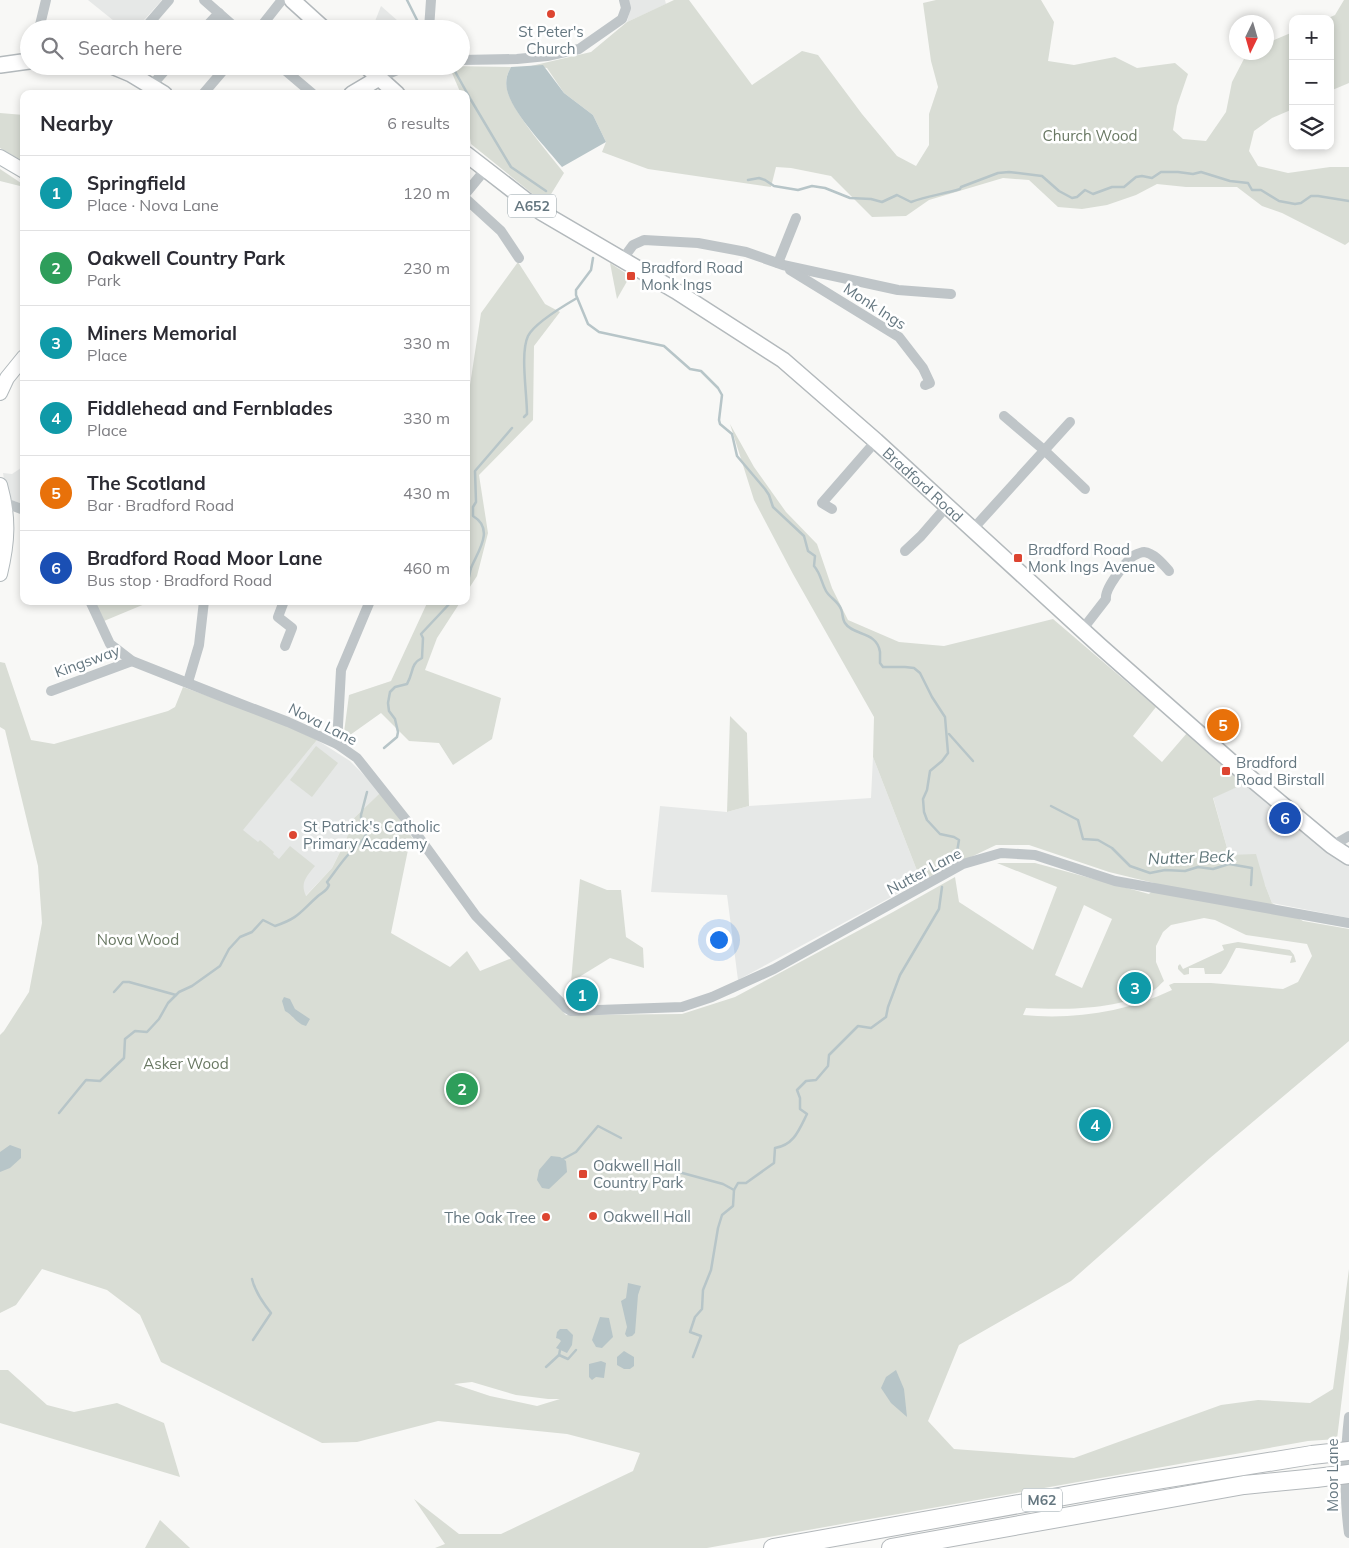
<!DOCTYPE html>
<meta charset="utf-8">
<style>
body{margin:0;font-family:Mulish,sans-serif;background:#f7f7f7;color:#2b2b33}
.controls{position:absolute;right:15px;top:15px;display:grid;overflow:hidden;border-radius:10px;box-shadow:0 2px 8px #0003}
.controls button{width:45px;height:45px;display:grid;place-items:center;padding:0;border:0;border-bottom:1px solid #e1e1e2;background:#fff;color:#2b2b33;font:25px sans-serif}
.compass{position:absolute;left:1229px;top:15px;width:45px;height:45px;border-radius:50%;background:#fff;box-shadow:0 2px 8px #0003;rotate:185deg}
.you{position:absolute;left:718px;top:939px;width:18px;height:18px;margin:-12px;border:4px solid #fff;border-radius:50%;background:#1a73e8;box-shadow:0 0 0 8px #1a73e833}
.badge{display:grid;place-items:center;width:32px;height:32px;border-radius:50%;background:#2563eb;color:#fff;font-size:16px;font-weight:700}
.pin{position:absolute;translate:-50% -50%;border:2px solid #fff;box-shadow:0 1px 5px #0006}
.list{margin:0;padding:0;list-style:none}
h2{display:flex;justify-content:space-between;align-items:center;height:65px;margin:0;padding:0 20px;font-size:21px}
h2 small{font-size:16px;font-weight:400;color:#7c7c81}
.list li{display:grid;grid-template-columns:32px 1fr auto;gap:15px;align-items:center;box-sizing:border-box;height:75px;padding:0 20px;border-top:1px solid #e1e1e2}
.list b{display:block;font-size:19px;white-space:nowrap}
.list p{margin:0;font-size:16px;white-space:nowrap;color:#7c7c81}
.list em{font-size:16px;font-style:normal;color:#7c7c81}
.icon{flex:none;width:28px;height:28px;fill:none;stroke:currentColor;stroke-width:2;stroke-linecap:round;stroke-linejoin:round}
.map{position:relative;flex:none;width:1349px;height:1548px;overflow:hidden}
.search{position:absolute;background:#fff;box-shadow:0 2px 8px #0003;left:20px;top:20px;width:450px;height:55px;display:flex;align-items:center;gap:12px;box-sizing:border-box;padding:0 18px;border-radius:28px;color:#7c7c81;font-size:19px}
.panel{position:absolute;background:#fff;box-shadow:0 2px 8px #0003;left:20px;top:90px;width:450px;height:515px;border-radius:10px}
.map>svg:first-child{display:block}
</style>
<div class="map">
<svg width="1349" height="1548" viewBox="0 0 1349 1548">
<rect width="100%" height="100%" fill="#f8f8f6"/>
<g fill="#e6e8e7">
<path d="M88 0H162L136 29H124Z"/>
<path d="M628 0H665L666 4 627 22 630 10Z"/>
<path d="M381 6 407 29H372Z"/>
<path d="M24 466V505L7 498 3 473 12 474Z"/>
<path d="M317 740 350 761 381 792 353 819 346 840 332 868 280 923 209 870Z"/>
<path d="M873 757 921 881 738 980 727 895 651 892 660 806 727 812 749 806 871 798Z"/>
<path d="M1244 784 1349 864V918L1272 903 1265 885 1229 855 1213 797Z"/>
</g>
<g fill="#d9ddd5" fill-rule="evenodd">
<path d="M674 0H689L752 85 802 51 818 55 862 114 897 156 916 166 929 145V114L938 87 931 61 923 3 936 0H1041L1054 22 1048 61 1074 65 1115 57 1137 68 1175 63 1188 74 1177 106 1173 130 1183 139 1206 141 1226 112 1232 82 1247 53 1266 52 1267 43 1293 32V109L1272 118 1254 131 1249 151 1258 166 1288 173 1330 167H1349V242L1345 245 1282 213 1262 206 1237 187H1186L1157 184 1136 195 1107 205 1082 209 1058 207 1029 180 1003 178 929 200 906 216 872 217 831 176 791 168 776 167 771 187 648 169 602 152 606 142 593 115 564 93 547 68 531 66 591 52 627 22Z"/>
<path d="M1344 0H1349V83L1330 91V19H1326L1335 15Z"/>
<path d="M449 66 511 67C507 74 505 81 507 89 511 110 549 154 564 173L545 204 471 144 466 115V94H461Z"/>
<path d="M0 113 24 115V162L0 148Z"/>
<path d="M0 169 24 185V187L0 181Z"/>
<path d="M518 262 545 304 560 312 534 346 533 420 479 475 488 533 477 576 466 593V399L468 398 481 313Z"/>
<path d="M610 263 630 276 617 299Z"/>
<path d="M730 424 754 467 786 512 817 544 832 588 848 620 899 642 944 646 1053 619 1156 707 1133 736 1162 762 1187 733 1244 784 1213 798 1229 855 1256 854 1265 885 1272 903 1303 921 1349 929V1041L1210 1158 1071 1281 959 1345 928 1421 954 1449 1074 1458 1221 1405 1258 1400 1310 1403 1333 1389 1349 1269V1339L1337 1439 1308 1441 707 1548H435L445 1544 414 1499 459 1534H501L633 1471 640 1453 567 1434 438 1421 357 1442 322 1443 161 1362 140 1315 107 1290 42 1269 16 1305 0 1313V1035L4 1031 29 992 42 923 38 866 5 730 0 727V662L5 663 31 740 54 744 168 711 175 707 183 687 274 720 317 740 243 830 258 842 260 840 274 852 273 854 279 859 290 846 315 866C306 877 300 883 306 896L332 868 346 840 353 819 381 792 413 839 409 845 391 933 450 967 467 951 480 971 512 958 566 1015 682 1014 735 997 893 912 955 877 959 902 1033 950 1057 887 997 863H1035L1149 894 1153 890 1154 883 1109 872 1029 845H996L921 881 873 757 874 717 793 574 754 500ZM1084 905 1112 919 1082 988 1055 975ZM1204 918 1215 920 1246 935 1307 944 1312 956 1298 982 1283 989 1211 983H1174L1169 985 1172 990C1126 1012 1073 1020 1023 1015L1026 1008C1065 1010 1117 1010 1152 991 1157 989 1160 984 1164 981L1156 962V946L1163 932 1171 925ZM472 1382 516 1395 548 1399H560L537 1406 490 1396 454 1384Z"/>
<path d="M94 601H152L104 621Z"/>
<path d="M428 601H461L437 638 425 670 501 698 492 739 453 765 439 743 409 741 381 713 343 740 349 695 391 681Z"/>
<path d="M730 716 747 733 749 806 727 812Z"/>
<path d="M316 746 338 763 312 797 290 780Z"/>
<path d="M580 879 607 890H621L626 937 643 948 644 968 610 958 571 982Z"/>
<path d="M1238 942 1290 950 1294 955 1296 962 1290 963 1292 956 1239 948H1236L1226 967 1221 974H1205L1204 968H1189V974L1184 975 1178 969V966L1180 964 1183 969 1224 950 1222 945Z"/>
<path d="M0 1370H8L47 1405 74 1412 117 1403 164 1423 180 1477 0 1423Z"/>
<path d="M160 1520 190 1548H145Z"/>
</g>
<g fill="#b7c5c8">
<path d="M543 65 564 93 593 115 606 142 562 167C546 147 513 114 507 90 505 81 507 74 511 67Z"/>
<path d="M284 997 290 999 295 1009 310 1019 306 1026C297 1024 294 1016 285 1011L282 1001Z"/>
<path d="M10 1145 21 1149V1158L10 1168 0 1172V1152Z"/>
<path d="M551 1156 560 1157 566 1161 567 1172 549 1189 542 1188 537 1180 539 1170Z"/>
<path d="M628 1283 641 1286 638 1295 635 1333 632 1336 627 1337 625 1334 627 1327 621 1301 626 1298Z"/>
<path d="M600 1317 609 1318 613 1337 602 1348 596 1347 592 1340Z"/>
<path d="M560 1329H567L573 1335 572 1345 567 1353 556 1348 561 1341 559 1339 556 1338 557 1332Z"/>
<path d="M624 1351 634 1357V1366L630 1369H624L617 1365V1357Z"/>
<path d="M601 1361 606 1363 604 1378 596 1377 592 1380 589 1377V1364Z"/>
<path d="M896 1370 904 1389 907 1417 891 1403 881 1388 886 1377Z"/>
</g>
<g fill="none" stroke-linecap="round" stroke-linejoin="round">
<g stroke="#b7c5c8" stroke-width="2.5">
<path d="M407 0 418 22"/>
<path d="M452 66 471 100 511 167 546 191"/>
<path d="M748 180 759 178 765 180 774 186 798 190 812 186 825 188 850 198 871 199 882 202 897 195 911 202C927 196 944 194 960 189L961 187 998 173 1009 172 1042 176 1059 191 1072 198 1077 197 1085 190 1093 194 1112 187H1124L1136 177 1142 176 1152 178 1161 172H1178L1193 174 1201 172 1230 181 1248 183 1252 190H1261L1279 201 1295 204 1301 203 1311 196H1318L1349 201"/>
<path d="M593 258 591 270 576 290V295L588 324 599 332 664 346 690 369 701 371 718 388 722 395 719 420 720 424 732 434 737 456 765 489 769 495 773 507 804 536 808 551 815 556 814 566C821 574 821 582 826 591 830 598 838 601 841 609 843 613 842 619 845 623 853 636 877 631 880 652 880 655 880 660 880 663L883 667H905L914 668 920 673 932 697 945 717 948 753 942 761 930 771 927 790 923 799 924 812 927 820 940 834 954 837 959 840 957 852"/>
<path d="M524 417 527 414C527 393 520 353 528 336 534 324 565 305 577 298"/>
<path d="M466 583C470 579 469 574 471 568 478 551 495 529 473 516V507L476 502 475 471 512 428"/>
<path d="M949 734 973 761"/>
<path d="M384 748 397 737 398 732 395 719 389 711 388 703 390 692 395 687 407 684C414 672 410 664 422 658L423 638 421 634 452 601"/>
<path d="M1051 806 1078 820 1083 839 1098 840 1112 848 1130 866 1150 873 1165 870 1185 871 1198 867 1213 869 1229 864 1252 868 1251 885"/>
<path d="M114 992 123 982H129L176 995"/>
<path d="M59 1113 86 1080 100 1081 124 1058 125 1039 135 1031 147 1032 159 1019 168 1003 179 992 192 986 220 966 229 949 240 937 252 932 263 920 275 926C299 918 300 912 318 896 323 892 327 891 329 885L327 882C334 873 340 864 347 856 358 844 366 842 369 823L361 818V815L367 792"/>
<path d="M563 1159 576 1152 598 1126 621 1138"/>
<path d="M655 1162 675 1171 723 1184 734 1190"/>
<path d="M252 1279C255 1292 263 1303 271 1313L253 1340"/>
<path d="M559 1355 568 1359 576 1350"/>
<path d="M693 1357 701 1336 690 1332 695 1317 702 1309 703 1290 711 1270 718 1228 722 1215 733 1206 734 1190 738 1183H746L774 1163 775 1148C794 1145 799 1130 807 1114L800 1109V1098L797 1090 806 1081 816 1080 828 1066 829 1055 858 1026 871 1028 886 1017 888 1007 900 975 939 909 942 887"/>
<path d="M546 1367 559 1355 560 1350"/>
</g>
<g stroke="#b2b9bc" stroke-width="16">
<g id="secondary">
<path d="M0 157 24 171"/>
<path d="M0 393 7 378 24 357"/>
<path d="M0 485C9 517 8 541 0 574"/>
</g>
</g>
<g stroke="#b3b9bc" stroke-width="18">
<g id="primary">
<path d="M292 0 324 29"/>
<path d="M0 65 29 61"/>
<path d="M112 66 131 74 164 94"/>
<path d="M366 66 397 94"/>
<path d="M352 94 379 78"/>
<path id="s1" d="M466 154 541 212 676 291 783 360 876 441 1100 646 1236 766 1332 846 1349 857"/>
</g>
</g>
<g stroke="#b3b8bb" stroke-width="20">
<g id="highway">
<path d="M773 1548 1120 1486 1312 1455"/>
<path d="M891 1548 1244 1485 1316 1478"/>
</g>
</g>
<g stroke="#bfc5c8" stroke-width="10">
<path d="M204 0 237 29"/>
<path d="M39 29 46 0"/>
<path d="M144 29 169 0"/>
<path d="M204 29 219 13"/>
<path d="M259 29 282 0"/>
<path d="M429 29 431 0"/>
<path d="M461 60 517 59 547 56 579 49 622 19 626 8 624 0"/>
<path d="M280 66 313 94"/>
<path d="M379 78 407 66"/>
<path d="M152 85 169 66"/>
<path d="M203 94 227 66"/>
<path d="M466 193 485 170"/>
<path d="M466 199 501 231 519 258"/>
<path d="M622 260 633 245 644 240 698 243 746 252 783 265 898 290 951 294"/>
<path d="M778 263 796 218"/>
<path d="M790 270 899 337 923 368 930 383 925 385"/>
<path d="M1004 416 1044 450 1085 489"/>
<path d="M0 501 24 510"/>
<path d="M832 509 822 503 876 441"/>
<path d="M973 529 1070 422"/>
<path d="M905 551 921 536 947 506"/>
<path d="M90 601 110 644 132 661 228 699 288 722 337 744 357 758 407 821 476 916 566 1008 571 1011 682 1007 712 997 774 969 963 864 1001 853 1035 855 1115 881 1349 923"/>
<path d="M284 601 278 617 292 628 285 646"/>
<path d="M1082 630 1106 599C1104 589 1125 563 1133 556 1135 555 1141 552 1144 552 1154 553 1163 564 1169 571"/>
<path d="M188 682 199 645 204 601"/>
<path d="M51 691 132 661"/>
<path d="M337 744 341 670 370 601"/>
<path d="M1332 846 1349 836"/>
<path d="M1349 1417C1345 1451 1344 1499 1349 1533"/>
</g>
<use href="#secondary" stroke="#fff" stroke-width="14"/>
<use href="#primary" stroke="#fff" stroke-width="15"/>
<use href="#highway" stroke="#fff" stroke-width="18"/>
<g stroke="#b3b8bb" stroke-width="20" stroke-linecap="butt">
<g id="highway-bridge">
<path d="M1312 1455 1349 1451"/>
<path d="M1316 1478 1349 1474"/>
</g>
</g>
<use href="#highway-bridge" stroke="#fff" stroke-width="18"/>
</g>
<g fill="#dd4531" stroke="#fff" stroke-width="2">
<circle cx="551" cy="14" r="5"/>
<rect x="626" y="271" width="10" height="10" rx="2.5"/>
<rect x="1013" y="553" width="10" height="10" rx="2.5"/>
<rect x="1221" y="766" width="10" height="10" rx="2.5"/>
<circle cx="293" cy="835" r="5"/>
<rect x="578" y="1169" width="10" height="10" rx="2.5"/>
<circle cx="593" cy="1216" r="5"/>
<circle cx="546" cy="1217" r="5"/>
</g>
<g text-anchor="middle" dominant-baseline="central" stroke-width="5" stroke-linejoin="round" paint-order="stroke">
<g fill="#fff" stroke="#93a0a6" stroke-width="1">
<rect x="508" y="194.5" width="48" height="23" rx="4"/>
<rect x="1022" y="1488.5" width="40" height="23" rx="4"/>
</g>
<g font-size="14" font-weight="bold" fill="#657780">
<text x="532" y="206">A652</text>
<text x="1042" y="1500">M62</text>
</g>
<g font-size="15" fill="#657780" stroke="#fff" text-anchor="start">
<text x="551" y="31" text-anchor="middle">St Peter's<tspan x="551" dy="17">Church</tspan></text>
<text x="641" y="267">Bradford Road<tspan x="641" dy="17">Monk Ings</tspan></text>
<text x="1028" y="549">Bradford Road<tspan x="1028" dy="17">Monk Ings Avenue</tspan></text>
<text x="1236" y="762">Bradford<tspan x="1236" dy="17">Road Birstall</tspan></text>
<text x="303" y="826">St Patrick's Catholic<tspan x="303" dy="17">Primary Academy</tspan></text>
<text x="593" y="1165">Oakwell Hall<tspan x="593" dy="17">Country Park</tspan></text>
<text x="603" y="1216">Oakwell Hall</text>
<text x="536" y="1217" text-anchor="end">The Oak Tree</text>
</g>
<g font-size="15" fill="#697863" stroke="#fff">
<text x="1090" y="135">Church Wood</text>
<text x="138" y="939">Nova Wood</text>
<text x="186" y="1063">Asker Wood</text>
</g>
<g font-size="15" fill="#657780" stroke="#fff">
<text transform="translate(875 306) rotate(33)">Monk Ings</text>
<text stroke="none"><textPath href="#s1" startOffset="566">Bradford Road</textPath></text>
<text transform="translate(87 661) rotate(-20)">Kingsway</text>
<text transform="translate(323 724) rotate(27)">Nova Lane</text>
<text transform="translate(924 871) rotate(-28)">Nutter Lane</text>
<text transform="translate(1332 1475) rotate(-90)">Moor Lane</text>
</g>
<g font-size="16" font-style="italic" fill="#5f767a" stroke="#fff">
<text transform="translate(1191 857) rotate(-2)">Nutter Beck</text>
</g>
</g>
</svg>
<div class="controls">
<button>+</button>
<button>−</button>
<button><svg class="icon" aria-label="layers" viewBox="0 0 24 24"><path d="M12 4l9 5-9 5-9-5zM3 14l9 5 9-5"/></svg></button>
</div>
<svg class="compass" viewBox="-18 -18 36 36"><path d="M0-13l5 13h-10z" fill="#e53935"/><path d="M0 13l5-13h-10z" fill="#7c7c81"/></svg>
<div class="you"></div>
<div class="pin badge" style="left:582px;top:995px;background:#0f9aa8">1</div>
<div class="pin badge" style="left:462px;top:1089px;background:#2e9e5b">2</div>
<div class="pin badge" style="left:1135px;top:988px;background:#0f9aa8">3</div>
<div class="pin badge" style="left:1095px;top:1125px;background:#0f9aa8">4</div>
<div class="pin badge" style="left:1223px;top:725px;background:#e8710a">5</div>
<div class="pin badge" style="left:1285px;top:818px;background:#1a4fb4">6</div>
<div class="search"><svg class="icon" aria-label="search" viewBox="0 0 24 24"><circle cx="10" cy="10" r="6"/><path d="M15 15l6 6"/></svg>Search here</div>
<section class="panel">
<h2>Nearby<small>6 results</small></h2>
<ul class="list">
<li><span class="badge" style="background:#0f9aa8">1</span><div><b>Springfield</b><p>Place · Nova Lane</p></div><em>120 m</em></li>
<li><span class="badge" style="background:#2e9e5b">2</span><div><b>Oakwell Country Park</b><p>Park</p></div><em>230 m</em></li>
<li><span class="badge" style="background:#0f9aa8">3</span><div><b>Miners Memorial</b><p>Place</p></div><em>330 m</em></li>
<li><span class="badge" style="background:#0f9aa8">4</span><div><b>Fiddlehead and Fernblades</b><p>Place</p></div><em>330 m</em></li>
<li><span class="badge" style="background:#e8710a">5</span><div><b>The Scotland</b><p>Bar · Bradford Road</p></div><em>430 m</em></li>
<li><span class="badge" style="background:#1a4fb4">6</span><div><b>Bradford Road Moor Lane</b><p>Bus stop · Bradford Road</p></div><em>460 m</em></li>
</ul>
</section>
</div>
